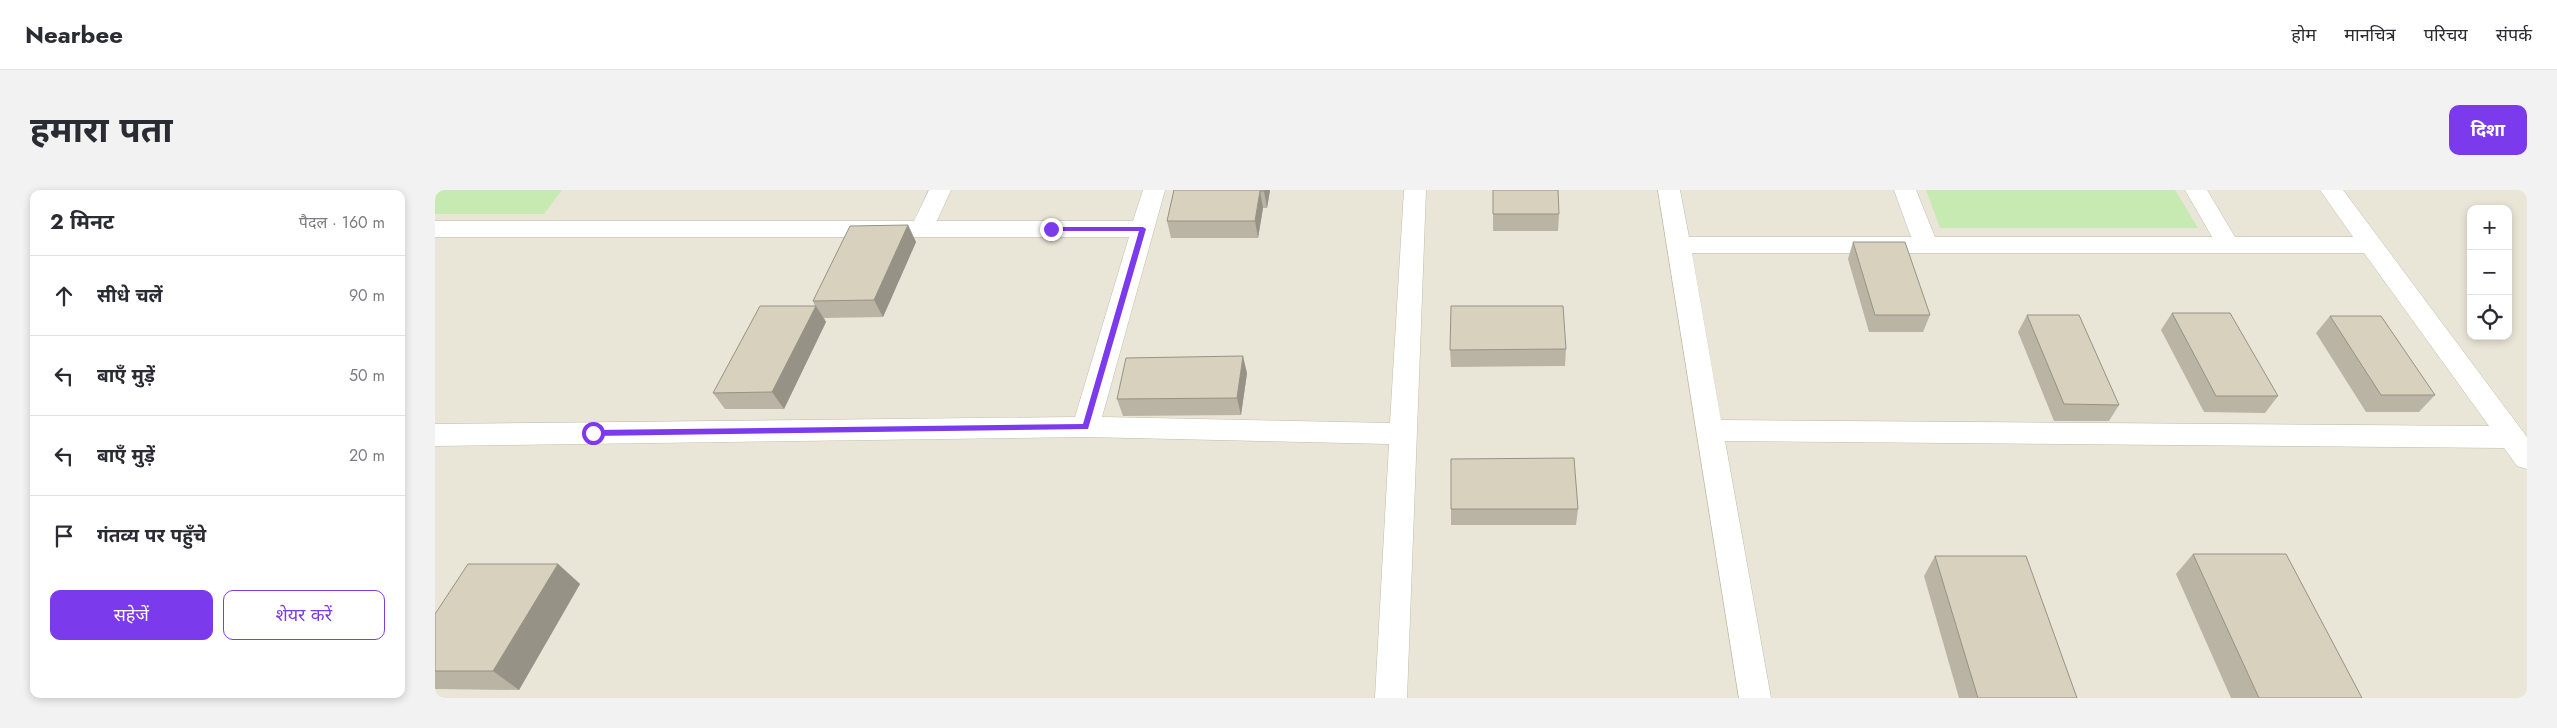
<!DOCTYPE html>
<html lang="hi">
<meta charset="utf-8">
<style>
body{margin:0;font-family:Jost,"Noto Sans Devanagari",sans-serif;background:#f2f2f3;color:#2b2b33}
.controls{position:absolute;right:15px;top:15px;display:grid;overflow:hidden;border-radius:10px;box-shadow:0 2px 8px #0003}
.controls button{width:45px;height:45px;display:grid;place-items:center;padding:0;border:0;border-bottom:1px solid #e1e1e2;background:#fff;color:#2b2b33;font:25px sans-serif}
.stop{position:absolute;width:15px;height:15px;margin:-11px;border:4px solid #7c3aed;border-radius:50%;background:#fff}
.stop.end{background:#7c3aed;border-color:#fff;box-shadow:0 1px 5px #0008}
.list{margin:0;padding:0;list-style:none}
h2{display:flex;justify-content:space-between;align-items:center;height:65px;margin:0;padding:0 20px;font-size:21px}
h2 small{font-size:16px;font-weight:400;color:#7c7c81}
.list li{display:grid;grid-template-columns:32px 1fr auto;gap:15px;align-items:center;box-sizing:border-box;height:80px;padding:0 20px;border-top:1px solid #e1e1e2}
.list b{display:block;font-size:19px;white-space:nowrap}
.list em{font-size:16px;font-style:normal;color:#7c7c81}
.actions{display:flex;gap:10px;padding:15px 20px}
.actions a{flex:1;padding:11px 0;border:1px solid #7c3aed;border-radius:10px;text-align:center;font-size:18px;color:#7c3aed}
.actions .main{background:#7c3aed;color:#fff}
.icon{flex:none;width:28px;height:28px;fill:none;stroke:currentColor;stroke-width:2;stroke-linecap:round;stroke-linejoin:round}
.map{position:relative;flex:none;width:2092px;height:508px;overflow:hidden;border-radius:10px}
header{display:flex;align-items:center;gap:30px;box-sizing:border-box;height:70px;padding:0 25px;background:#fff;border-bottom:1px solid #e1e1e2}
header strong{font-size:24px}
nav{display:flex;gap:28px;margin-inline-start:auto;font-size:18px}
.intro{display:flex;align-items:center;justify-content:space-between;box-sizing:border-box;height:120px;padding:0 30px}
h1{margin:0;font-size:35px}
.button{padding:12px 22px;border-radius:10px;background:#7c3aed;color:#fff;font-size:18px;font-weight:700}
main{display:flex;gap:30px;padding:0 30px}
aside{flex:1;background:#fff;border-radius:10px;box-shadow:0 2px 8px #0003}
.map>svg:first-child{display:block}
</style>
<header>
<strong>Nearbee</strong>
<nav><a>होम</a><a>मानचित्र</a><a>परिचय</a><a>संपर्क</a></nav>
</header>
<div class="intro"><h1>हमारा पता</h1><a class="button">दिशा</a></div>
<main>
<aside>
<h2>2 मिनट<small>पैदल · 160 m</small></h2>
<ul class="list">
<li><svg class="icon" aria-label="ahead" viewBox="0 0 24 24"><path d="M12 20V5M6 11l6-6 6 6"/></svg><div><b>सीधे चलें</b></div><em>90 m</em></li>
<li><svg class="icon" aria-label="left" viewBox="0 0 24 24"><path d="M17 20v-9H6M10 6l-5 5 5 5"/></svg><div><b>बाएँ मुड़ें</b></div><em>50 m</em></li>
<li><svg class="icon" aria-label="left" viewBox="0 0 24 24"><path d="M17 20v-9H6M10 6l-5 5 5 5"/></svg><div><b>बाएँ मुड़ें</b></div><em>20 m</em></li>
<li><svg class="icon" aria-label="arrive" viewBox="0 0 24 24"><path d="M6 21V4h12l-3 4 3 4H6"/></svg><div><b>गंतव्य पर पहुँचे</b></div></li>
</ul>
<div class="actions"><a class="main">सहेजें</a><a>शेयर करें</a></div>
</aside>
<div class="map">
<svg width="2092" height="508" viewBox="0 0 2092 508">
<rect width="100%" height="100%" fill="#f5f3e9"/>
<path fill="#e9e6d7" fill-rule="evenodd" d="M0 0H2092V508H0ZM2036 19H2073V146H2036Z"/>
<g fill="#c6eab1">
<path d="M0 0H127L109 24H0Z"/>
<path d="M1491 0H1740L1763 38H1505Z"/>
</g>
<g fill="none" stroke-linecap="round" stroke-linejoin="round">
<g stroke="#c1bdab" stroke-width="1">
<g id="minor">
<path d="M494 0H516L502 31H698L708 0H730L667 227 955 233 969 0H991L972 508H940L954 254 651 247 0 256V234L640 227 694 47H0V31H479Z"/>
<path d="M1223 0H1245L1254 47H1476L1459 0H1481L1500 47H1777L1750 0H1772L1800 47H1918L1885 0H1908L2092 247V279L2082 276 2069 258 1290 251 1336 508H1304ZM1257 63H1929L2054 236 1286 230Z"/>
</g>
</g>
<use href="#minor" fill="#fff" fill-rule="evenodd"/>
</g>
<g fill="#b9b4a3">
<path d="M739 0H835L832 18H828L823 48H736L732 31Z"/>
<path d="M1058 0 1124 24 1123 41H1058Z"/>
<path d="M473 35 481 52 448 127 389 128 391 132 349 219H290L278 203 380 116 378 111Z"/>
<path d="M1418 52 1495 125 1488 142H1434L1413 69Z"/>
<path d="M1737 123 1843 206 1830 223 1769 222 1726 140Z"/>
<path d="M1592 125 1684 215 1674 231H1619L1583 142Z"/>
<path d="M1895 126 2000 205 1984 222H1931L1881 143Z"/>
<path d="M1131 159 1130 176 1016 177 1015 160Z"/>
<path d="M812 183 806 225 688 226 682 209Z"/>
<path d="M1016 319H1143L1141 335H1016Z"/>
<path d="M1758 364 1927 508H1796L1741 384Z"/>
<path d="M1500 366 1642 508H1524L1489 386Z"/>
<path d="M123 374 145 394 84 500 0 499V424Z"/>
</g>
<g fill="#969285">
<path d="M829 0H835L832 18 829 1Z"/>
<path d="M825 1 828 18 823 48 820 31Z"/>
<path d="M473 35 481 52 448 127 439 110Z"/>
<path d="M381 116 391 132 349 219 337 202Z"/>
<path d="M808 166 812 183 806 225 802 208Z"/>
<path d="M123 374 145 394 84 500 58 481Z"/>
</g>
<g fill="#d7d1be" stroke="#969285">
<path d="M739 0H829V1H825L820 31H732Z"/>
<path d="M1058 0H1123L1124 24H1058Z"/>
<path d="M473 35 439 110 378 111 415 36Z"/>
<path d="M1418 52H1470L1495 125H1440Z"/>
<path d="M325 116H381L337 202 278 203Z"/>
<path d="M1016 116H1128L1131 159 1015 160Z"/>
<path d="M1737 123H1795L1843 206H1781Z"/>
<path d="M1592 125H1644L1684 215 1629 214Z"/>
<path d="M1895 126H1946L2000 205H1946Z"/>
<path d="M808 166 802 208 682 209 691 168Z"/>
<path d="M1139 268 1143 319H1016V269Z"/>
<path d="M1758 364H1851L1927 508H1824Z"/>
<path d="M1500 366H1591L1642 508H1543Z"/>
<path d="M33 374H123L58 481H0V424Z"/>
</g>
<path fill="#7c3aed" d="M614 37H708L711 39 653 239 158 246 154 243 158 240 648 234 704 41H616Z"/>
</svg>
<div class="controls">
<button>+</button>
<button>−</button>
<button><svg class="icon" aria-label="locate" viewBox="0 0 24 24"><circle cx="12" cy="12" r="6"/><path d="M12 2v4M12 18v4M2 12h4M18 12h4"/></svg></button>
</div>
<div class="stop" style="left:158px;top:243px"></div>
<div class="stop end" style="left:616px;top:39px"></div>
</div>
</main>
